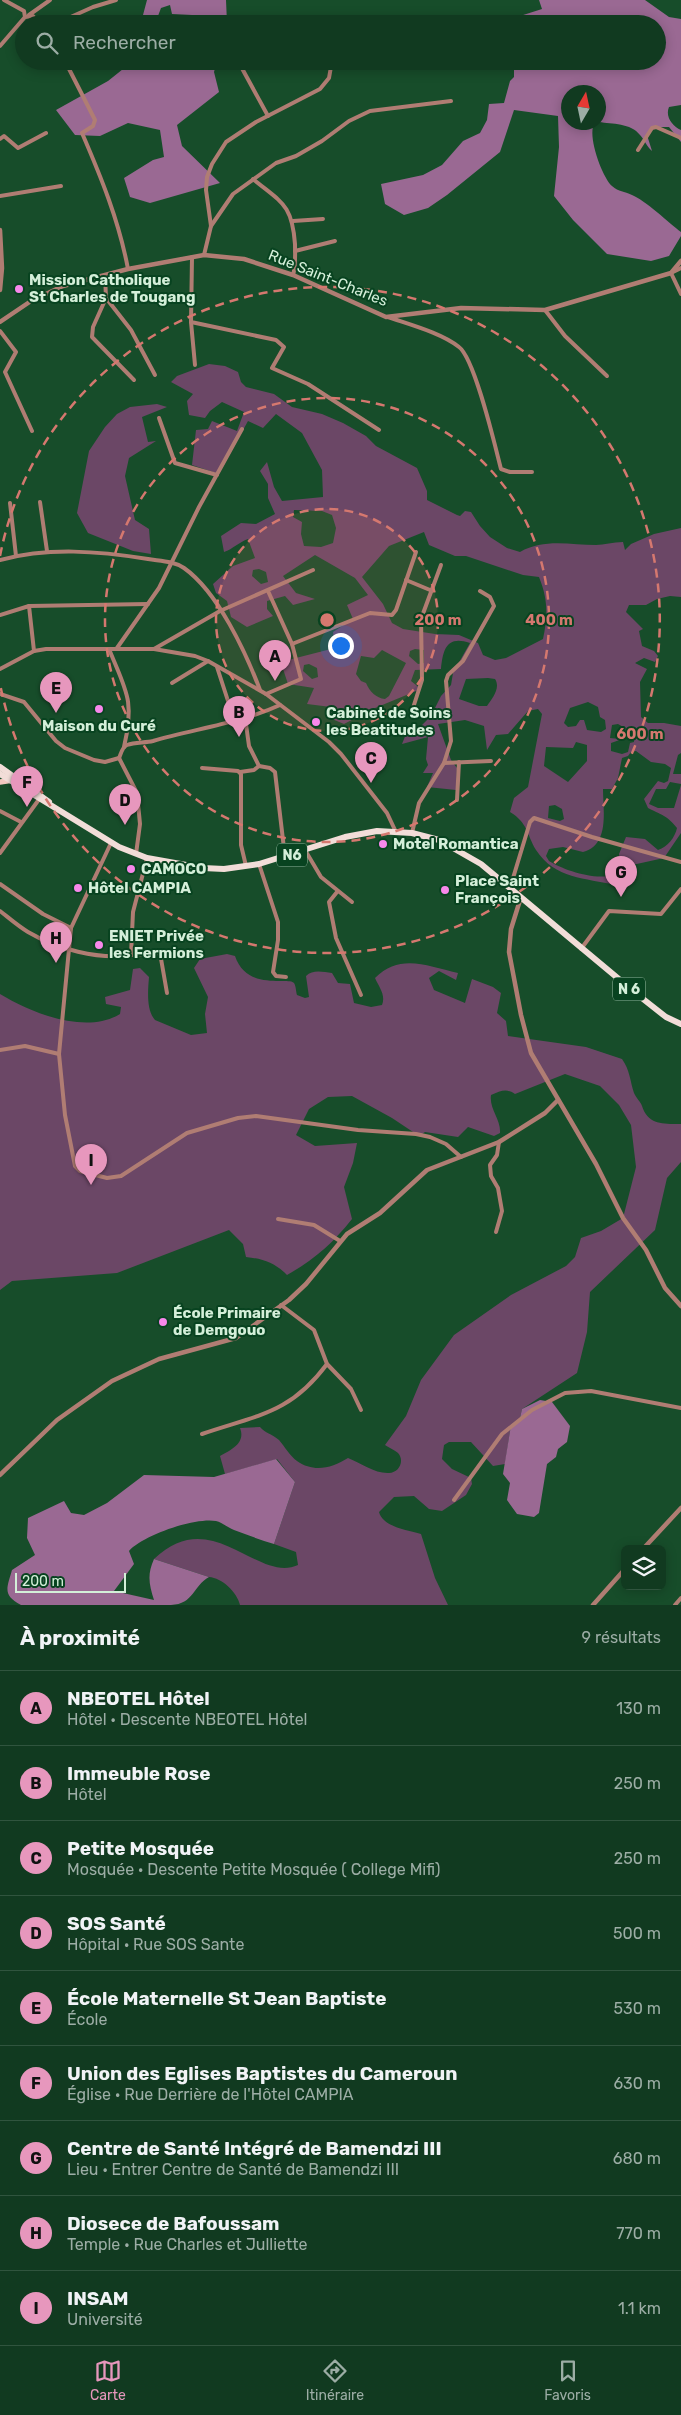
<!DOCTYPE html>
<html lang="fr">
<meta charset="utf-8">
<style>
body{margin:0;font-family:Rubik,sans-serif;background:#1a4129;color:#f1f3f6}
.controls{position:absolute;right:15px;bottom:15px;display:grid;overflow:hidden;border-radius:8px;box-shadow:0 2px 12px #0003}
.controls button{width:45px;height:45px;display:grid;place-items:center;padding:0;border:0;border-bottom:1px solid #30543e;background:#113a20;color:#f1f3f6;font:25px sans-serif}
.compass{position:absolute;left:561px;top:85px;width:45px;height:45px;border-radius:50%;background:#113a20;box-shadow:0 2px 12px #0003;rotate:9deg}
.scale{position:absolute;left:15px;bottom:12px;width:111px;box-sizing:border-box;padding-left:5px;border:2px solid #d4efd9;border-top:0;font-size:14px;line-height:18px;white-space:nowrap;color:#d4efd9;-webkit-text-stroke:4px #084320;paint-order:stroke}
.you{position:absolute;left:340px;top:645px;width:18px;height:18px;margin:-12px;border:4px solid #fff;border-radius:50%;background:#1a73e8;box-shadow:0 0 0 8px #1a73e833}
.badge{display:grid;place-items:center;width:32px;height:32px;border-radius:50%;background:#e797bd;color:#111;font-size:16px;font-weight:700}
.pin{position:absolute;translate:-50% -41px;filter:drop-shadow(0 1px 2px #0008)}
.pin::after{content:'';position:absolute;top:26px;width:18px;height:15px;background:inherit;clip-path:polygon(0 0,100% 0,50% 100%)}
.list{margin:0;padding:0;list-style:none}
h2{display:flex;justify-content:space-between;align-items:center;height:65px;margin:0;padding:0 20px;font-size:21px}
h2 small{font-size:16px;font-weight:400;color:#9cada5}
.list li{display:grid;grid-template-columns:32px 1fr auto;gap:15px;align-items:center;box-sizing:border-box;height:75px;padding:0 20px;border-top:1px solid #30543e}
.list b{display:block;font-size:19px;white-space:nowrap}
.list p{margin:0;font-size:16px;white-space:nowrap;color:#9cada5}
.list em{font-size:16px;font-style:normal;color:#9cada5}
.icon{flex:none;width:28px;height:28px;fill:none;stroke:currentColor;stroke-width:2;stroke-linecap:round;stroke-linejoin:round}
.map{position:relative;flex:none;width:681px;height:1605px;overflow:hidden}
.search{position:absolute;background:#113a20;box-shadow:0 2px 12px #0003;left:15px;right:15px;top:15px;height:55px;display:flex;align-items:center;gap:12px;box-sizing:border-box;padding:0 18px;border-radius:28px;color:#9cada5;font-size:19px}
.sheet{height:740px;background:#113a20}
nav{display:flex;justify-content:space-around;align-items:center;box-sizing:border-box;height:70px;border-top:1px solid #30543e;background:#113a20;font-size:14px;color:#9cada5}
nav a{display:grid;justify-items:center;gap:2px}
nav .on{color:#e797bd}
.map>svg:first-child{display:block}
</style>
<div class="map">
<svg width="681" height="1605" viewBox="0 0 681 1605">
<rect width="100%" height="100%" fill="#174d2a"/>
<g fill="#6b4766" fill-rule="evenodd">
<path d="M209 364 225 366 238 372 241 382 246 387 274 394 292 407 322 414 343 423 366 436 376 446 417 468 427 491V500L457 515 460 516 465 511 471 512 480 526 490 537 507 548 520 552C544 538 571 545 596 545 604 545 613 542 623 542L625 550 631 544 654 534 681 528V597L670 596 657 599 646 605H629L626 612 643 629 639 631 642 646 654 651 658 656 655 662 644 658 635 663 647 669 640 682 641 717 648 723H664L681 726V753L678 755 673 774H681V784L670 782 666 789H656L649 804 658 808H674L681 785V833L664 858 623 867 616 885C585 878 555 879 536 850 526 833 528 823 510 812L514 798 528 787 542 714 538 709 528 711 508 734 496 735 487 750 484 726 465 720 438 724 451 760 457 768 456 790 427 787 433 773H423L428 765 426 759 428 737 402 744 408 729 420 727 431 716 441 696 451 685 453 673 470 643C447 635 443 649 441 669L415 670 411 681 421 689 375 708 344 724 332 719 331 707 307 704 314 688 288 684 282 666 292 659 335 648 333 632 353 619 347 605 368 595 355 578 315 555 283 576 296 593 315 599 293 605 285 596 267 601V609L273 616 247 627 231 617 227 601 216 593 213 584 233 566 255 558 248 539C239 542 233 549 224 552L221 536 241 523 256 524 275 514 268 498V484L260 471 267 462 274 487 282 501 323 497 322 470 302 433 276 414 263 428 248 421 219 474 192 465 196 430 208 429 212 421 237 431 244 412 222 402 210 411 205 418 189 415 187 401 193 394 171 382 177 376ZM294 510 322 511 332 515 336 528 333 543 321 547 304 546 301 534 302 522 293 517ZM424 532 429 545 455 556H466L523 575 539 577C548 599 548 616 543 639L506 658 495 660 483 655 478 643 459 635 435 634 403 629 392 623 383 604 362 577 389 546ZM259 569 266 572 268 582 261 584 252 576 253 570ZM415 649 424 650V663L418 664 409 656 410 651ZM382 650 406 663 389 696 385 699C376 698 370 692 366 683L361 681 356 674 361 656 374 658ZM309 664 317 668 318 677 312 679 303 671 304 665ZM488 678 495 679C501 688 492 699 487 706H479L459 699 466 679ZM588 702 598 707 600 717 605 720 606 729 601 732 587 730 584 720H580L576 726 568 727 564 723 570 708ZM618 724 625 728 620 739 610 738 612 725ZM631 736 634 738V742L630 743 628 752 622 754 611 751V743ZM576 742 587 745V761L568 782 544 766 546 747 573 748ZM636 751 651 762 665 764 671 768 668 781 664 783 658 781 644 799 648 808C661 815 667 815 677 828 675 837 668 847 658 850L645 839 626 837 619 854 620 864 616 873C601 883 563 870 549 861L546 856 549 849 563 847 583 852C610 845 603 810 603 789H612L618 778 622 758 628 756 631 752ZM555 805 562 809 564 819 560 821 548 818 549 806Z"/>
<path d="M157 404 167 407 142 417 148 442 156 441 129 458 125 476 135 520 149 529 151 554 133 551 88 533 77 513 89 451 105 427 117 414 130 407Z"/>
<path d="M227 954 235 956C247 992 289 976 294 983 296 986 296 992 297 995L305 998 309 997 306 976C313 969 323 972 332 973L338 983 350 984 354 1003 371 1007 382 1005C386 995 379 987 375 978 400 953 427 966 458 973L456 980 439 971 429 978 434 990 465 1003 472 979 493 987 501 993 497 1013 506 1021 508 1036 586 1047 622 1059C630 1070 630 1081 634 1093 636 1098 641 1102 642 1106 648 1125 663 1124 681 1124V1162L667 1178 655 1230 590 1292 587 1332 577 1373 522 1409 520 1418 511 1425 505 1464 493 1466 471 1442H449L444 1445 442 1459 452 1469 471 1478 472 1484 466 1495 442 1511 429 1509 414 1496 394 1497 379 1512C383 1527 407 1530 421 1534L435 1578 448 1605H240C237 1592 222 1578 209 1577L154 1559C212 1503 257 1584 298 1565L296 1552 274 1544 295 1482 277 1459 225 1474 220 1456C231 1450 246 1443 240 1428L260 1427C265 1433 272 1434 279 1440 285 1447 290 1456 297 1461 314 1473 332 1468 348 1458 360 1463 376 1474 389 1473 399 1473 405 1461 398 1453 395 1450 389 1448 385 1445L406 1416 421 1380 454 1335 511 1295 566 1266 575 1257 581 1238 601 1231 623 1218 636 1167 631 1125 619 1105 600 1086 565 1074 515 1094C506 1088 501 1091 491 1095 489 1109 501 1119 500 1133L494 1136 468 1127 458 1137 425 1132 419 1136 392 1118 352 1096 328 1097 309 1109 296 1135 315 1146 357 1143 353 1163 344 1187 352 1219C332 1244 315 1259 287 1275 275 1263 264 1259 246 1257L243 1244 229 1230 117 1273 12 1281 0 1290V994C31 1013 86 1035 120 1014L121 1007 106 1004 105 997 130 990 133 969 140 968 149 977C148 990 146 1010 155 1020L191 1035 207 1033 205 1014 208 997 194 968 200 959Z"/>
</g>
<g fill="#9a6993">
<path d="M147 0H226L227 23 192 24V15L172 14 170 5 161 8 158 16 143 15Z"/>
<path d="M539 0H645L669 17 681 19V105L669 107C665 116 672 126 681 130V142L669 127H653L647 135 652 151C646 146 645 140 640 135 631 123 612 124 599 122L598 92H568V122L595 123C586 133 602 177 612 186 619 192 624 191 632 195 645 200 669 223 681 232V236L669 256 651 261 607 254 573 220 554 196 559 147 558 116 514 110 500 152 447 195 428 208 404 215 385 204 381 184 423 175 442 165 463 141 480 133 487 120 489 104 504 103 510 81 514 77V61H657V24H495L496 19 520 16 542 9Z"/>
<path d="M122 61H217L214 72 219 92 177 125 182 146 220 183 150 203 130 197 124 178 153 160 164 157 160 130 128 123 100 136 75 135 56 110 108 81 123 69Z"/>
<path d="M540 1400 552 1402 570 1426 567 1442 558 1449 556 1457 547 1464 539 1513 534 1517 517 1514 507 1500 510 1483 503 1474 511 1425 520 1418 522 1409Z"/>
<path d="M276 1459 295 1482 274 1544C261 1540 247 1535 234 1530 228 1528 222 1522 216 1521 196 1517 143 1535 129 1551L134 1564 114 1591 154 1600C149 1584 147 1575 154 1559L209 1577C193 1586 194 1604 171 1605H21C2 1595 7 1588 12 1570L35 1555 27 1538 28 1518 64 1501 71 1513 84 1515 107 1503 144 1475 214 1477Z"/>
</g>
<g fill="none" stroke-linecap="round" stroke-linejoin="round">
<g stroke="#b07d73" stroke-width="4">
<path d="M4 0 24 11 25 17"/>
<path d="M29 15 50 0"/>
<path d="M334 17 335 24"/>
<path d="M55 24 93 7 116 0"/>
<path d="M90 24 106 20 130 24"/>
<path d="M0 46 25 17 33 16 40 24"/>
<path d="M65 61 95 120 93 126 82 133C101 177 119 221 128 269"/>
<path d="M238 61 268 116"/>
<path d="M0 139 4 136 18 148 46 133"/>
<path d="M638 150 652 128 656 127 681 138"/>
<path d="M253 179C282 203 292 204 295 244 295 255 296 265 293 275"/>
<path d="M0 196 61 186"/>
<path d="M293 221 323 219"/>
<path d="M211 226 233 194 276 163 296 156 322 141 349 121 370 111 451 101"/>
<path d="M295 251 335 241"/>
<path d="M204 255 211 226 206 190 207 177 212 164 226 142 256 122 320 89 329 78 332 61"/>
<path d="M192 257 191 322 276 340 284 347 272 368 308 384 379 430"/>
<path d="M681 268 671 273 681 294"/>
<path d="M105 275 106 298 93 327 92 337 134 380"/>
<path d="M106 298 131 330 155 375"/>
<path d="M545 310 565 336 607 376"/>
<path d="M388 317C408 324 442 333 459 347 475 359 495 446 501 469L510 472H532"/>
<path d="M191 322 195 365"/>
<path d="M0 331 16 352 5 372 32 431"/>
<path d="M159 418 175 463 217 475"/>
<path d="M40 502 47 551"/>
<path d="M10 503 16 556"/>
<path d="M0 560C49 547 98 551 148 559 160 561 174 561 184 568 218 592 246 653 260 690"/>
<path d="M441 565 421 619 422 680 413 708 422 714 448 715"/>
<path d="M406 580 430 590"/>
<path d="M268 591 292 644 370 613 392 615 396 610 416 552"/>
<path d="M29 606 148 604"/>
<path d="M0 615 29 606 34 651"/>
<path d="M117 648 159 588 199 507 242 429"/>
<path d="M109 649C126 691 135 700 124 747"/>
<path d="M154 649 220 611 313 570"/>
<path d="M217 667 229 704"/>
<path d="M0 669 34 651 46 649H154L195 656 208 661 266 694 329 742 341 754 387 813 395 830"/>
<path d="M172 683 208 661"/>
<path d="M0 694 24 702 56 741 65 748 94 760 105 762 119 758C121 754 122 747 127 745 135 742 145 743 153 741 194 729 241 723 280 705"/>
<path d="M266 694 301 679 292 644"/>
<path d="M245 717 249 746 259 766 270 768 275 772 285 857"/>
<path d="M119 758 137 793 140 824 136 854"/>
<path d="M444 763 451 741 446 681 448 675 463 661 494 606 490 597 480 591"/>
<path d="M202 768 238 771 241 774V845L246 866"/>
<path d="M240 772 254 770 259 766"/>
<path d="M457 800 459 762"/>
<path d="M0 811 21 822"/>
<path d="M412 833 419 803 444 763 491 761"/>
<path d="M111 843 71 928 59 1054 65 1115 75 1166 80 1171 107 1178 121 1176 187 1133 238 1118 256 1116 358 1130 416 1134 430 1137 446 1144 461 1157"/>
<path d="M305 850 321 877 352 902"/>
<path d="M0 853 40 798"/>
<path d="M259 864 278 922V940L273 972 276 976 286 977"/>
<path d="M0 884 43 914 71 928"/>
<path d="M510 888 530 822 534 818 592 837 681 862"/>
<path d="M337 892 329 902 336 938 361 995"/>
<path d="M0 911C9 918 18 926 28 932 57 949 98 960 131 955L133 912 147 858"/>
<path d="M581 949 609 911 661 914 681 889"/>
<path d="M131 955 160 953 167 993"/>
<path d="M0 1050 25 1046 59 1054"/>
<path d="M278 1219 314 1225 340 1241"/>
<path d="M496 1232 502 1211 498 1188 491 1176 490 1165 497 1155 499 1142"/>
<path d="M281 1305 314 1330 327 1364 351 1389 361 1410"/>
<path d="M202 1434C257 1415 290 1414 327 1364"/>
<path d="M454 1500 502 1434 532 1410 565 1393 591 1391 681 1408"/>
<path d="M675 1605 681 1598"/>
</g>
<g stroke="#b07d73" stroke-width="4.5">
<path d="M0 230 2 268 0 290"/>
<path d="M0 322 31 301 63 286 128 269 204 255 244 259 293 275 386 317 461 308 545 310 671 273 681 261"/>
<path d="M521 897 511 929 509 952 521 1015 531 1053 596 1164 623 1218 646 1250 665 1288 681 1306"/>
<path d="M0 1475 57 1420 112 1381 159 1359 236 1338 289 1300 306 1284 347 1234 380 1213 427 1170 499 1142 545 1113 558 1100"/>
<path d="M643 1549 681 1508"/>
<path d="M593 1605 625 1569"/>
</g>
<path stroke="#f3c9c0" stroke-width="5.5" d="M0 782 13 780"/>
<g stroke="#f2ddd8" stroke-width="6">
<path d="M0 767 49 802"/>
<path d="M0 774 119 847 147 858 203 868 224 869 259 864 345 837 377 831 412 833 439 840 481 864 638 995 666 1017 681 1024"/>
</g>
</g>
<circle cx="327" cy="620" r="111" fill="#d5786f" fill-opacity=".12"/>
<g fill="none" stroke="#d5786f" stroke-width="2.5" stroke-dasharray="9 6">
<circle cx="327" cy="620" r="111"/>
<circle cx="327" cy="620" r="222"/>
<path d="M0 556A333 333 0 1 1 0 684"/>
</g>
<g fill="#f888eb" stroke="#084320" stroke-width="2">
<circle cx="19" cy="289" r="5"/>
<circle cx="99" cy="709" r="5"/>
<circle cx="316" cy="722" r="5"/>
<circle cx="383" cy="844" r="5"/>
<circle cx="131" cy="869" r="5"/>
<circle cx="78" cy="888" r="5"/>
<circle cx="445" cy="890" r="5"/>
<circle cx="99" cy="945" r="5"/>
<circle cx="163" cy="1322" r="5"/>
</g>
<g text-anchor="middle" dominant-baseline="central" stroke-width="4" stroke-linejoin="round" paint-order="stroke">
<g fill="#084320" stroke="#97bba2" stroke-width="1">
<rect x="277" y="843.5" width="30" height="23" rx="4"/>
<rect x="613" y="977.5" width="32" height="23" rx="4"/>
</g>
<g font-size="14" font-weight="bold" fill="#d4efd9">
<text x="292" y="855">N6</text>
<text x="629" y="989">N 6</text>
</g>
<g font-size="15" fill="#d4efd9" stroke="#084320">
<text transform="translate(328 278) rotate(22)">Rue Saint-Charles</text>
</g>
<g font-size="15" font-weight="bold" fill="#d4efd9" stroke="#084320" text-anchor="start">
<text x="29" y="280">Mission Catholique<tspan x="29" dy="17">St Charles de Tougang</tspan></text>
<text x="326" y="713">Cabinet de Soins<tspan x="326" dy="17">les Beatitudes</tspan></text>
<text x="99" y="726" text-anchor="middle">Maison du Curé</text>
<text x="393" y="844">Motel Romantica</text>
<text x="141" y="869">CAMOCO</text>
<text x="455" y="881">Place Saint<tspan x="455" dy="17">François</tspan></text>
<text x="88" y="888">Hôtel CAMPIA</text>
<text x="109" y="936">ENIET Privée<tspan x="109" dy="17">les Fermions</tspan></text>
<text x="173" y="1313">École Primaire<tspan x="173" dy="17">de Demgouo</tspan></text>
</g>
</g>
<circle cx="327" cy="620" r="8" fill="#d5786f" stroke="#084320" stroke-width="2.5"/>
<g font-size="15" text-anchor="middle" font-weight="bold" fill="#d5786f" stroke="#084320" stroke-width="4" stroke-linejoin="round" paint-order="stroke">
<text x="438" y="625">200 m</text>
<text x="549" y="625">400 m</text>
<text x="640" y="739">600 m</text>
</g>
</svg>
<div class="controls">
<button><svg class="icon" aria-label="layers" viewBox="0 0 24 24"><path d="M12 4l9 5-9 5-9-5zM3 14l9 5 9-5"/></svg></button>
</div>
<svg class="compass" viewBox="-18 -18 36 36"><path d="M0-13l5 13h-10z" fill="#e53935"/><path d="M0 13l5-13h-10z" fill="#9cada5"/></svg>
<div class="scale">200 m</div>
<div class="you"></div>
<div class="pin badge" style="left:275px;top:681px">A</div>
<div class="pin badge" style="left:239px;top:737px">B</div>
<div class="pin badge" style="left:371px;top:783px">C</div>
<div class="pin badge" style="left:125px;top:825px">D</div>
<div class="pin badge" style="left:56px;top:713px">E</div>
<div class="pin badge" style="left:27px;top:807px">F</div>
<div class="pin badge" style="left:621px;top:897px">G</div>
<div class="pin badge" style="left:56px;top:963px">H</div>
<div class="pin badge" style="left:91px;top:1185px">I</div>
<div class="search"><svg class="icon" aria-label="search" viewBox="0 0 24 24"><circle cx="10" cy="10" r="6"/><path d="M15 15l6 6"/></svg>Rechercher</div>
</div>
<section class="sheet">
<h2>À proximité<small>9 résultats</small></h2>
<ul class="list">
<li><span class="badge">A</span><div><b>NBEOTEL Hôtel</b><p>Hôtel · Descente NBEOTEL Hôtel</p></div><em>130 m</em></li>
<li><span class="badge">B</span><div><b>Immeuble Rose</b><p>Hôtel</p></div><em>250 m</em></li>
<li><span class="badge">C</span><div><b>Petite Mosquée</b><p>Mosquée · Descente Petite Mosquée ( College Mifi)</p></div><em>250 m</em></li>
<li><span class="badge">D</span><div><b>SOS Santé</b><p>Hôpital · Rue SOS Sante</p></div><em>500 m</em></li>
<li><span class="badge">E</span><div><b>École Maternelle St Jean Baptiste</b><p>École</p></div><em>530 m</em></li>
<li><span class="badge">F</span><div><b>Union des Eglises Baptistes du Cameroun</b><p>Église · Rue Derrière de l'Hôtel CAMPIA</p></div><em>630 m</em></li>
<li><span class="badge">G</span><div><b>Centre de Santé Intégré de Bamendzi III</b><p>Lieu · Entrer Centre de Santé de Bamendzi III</p></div><em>680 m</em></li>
<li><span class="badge">H</span><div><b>Diosece de Bafoussam</b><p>Temple · Rue Charles et Julliette</p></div><em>770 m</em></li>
<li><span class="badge">I</span><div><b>INSAM</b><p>Université</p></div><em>1.1 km</em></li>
</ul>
</section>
<nav>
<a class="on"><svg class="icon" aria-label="map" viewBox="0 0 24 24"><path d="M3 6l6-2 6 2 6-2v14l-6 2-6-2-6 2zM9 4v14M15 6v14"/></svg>Carte</a>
<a><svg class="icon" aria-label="directions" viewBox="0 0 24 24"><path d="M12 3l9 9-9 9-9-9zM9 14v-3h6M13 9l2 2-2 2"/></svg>Itinéraire</a>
<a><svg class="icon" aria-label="saved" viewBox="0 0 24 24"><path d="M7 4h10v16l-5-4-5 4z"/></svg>Favoris</a>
</nav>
